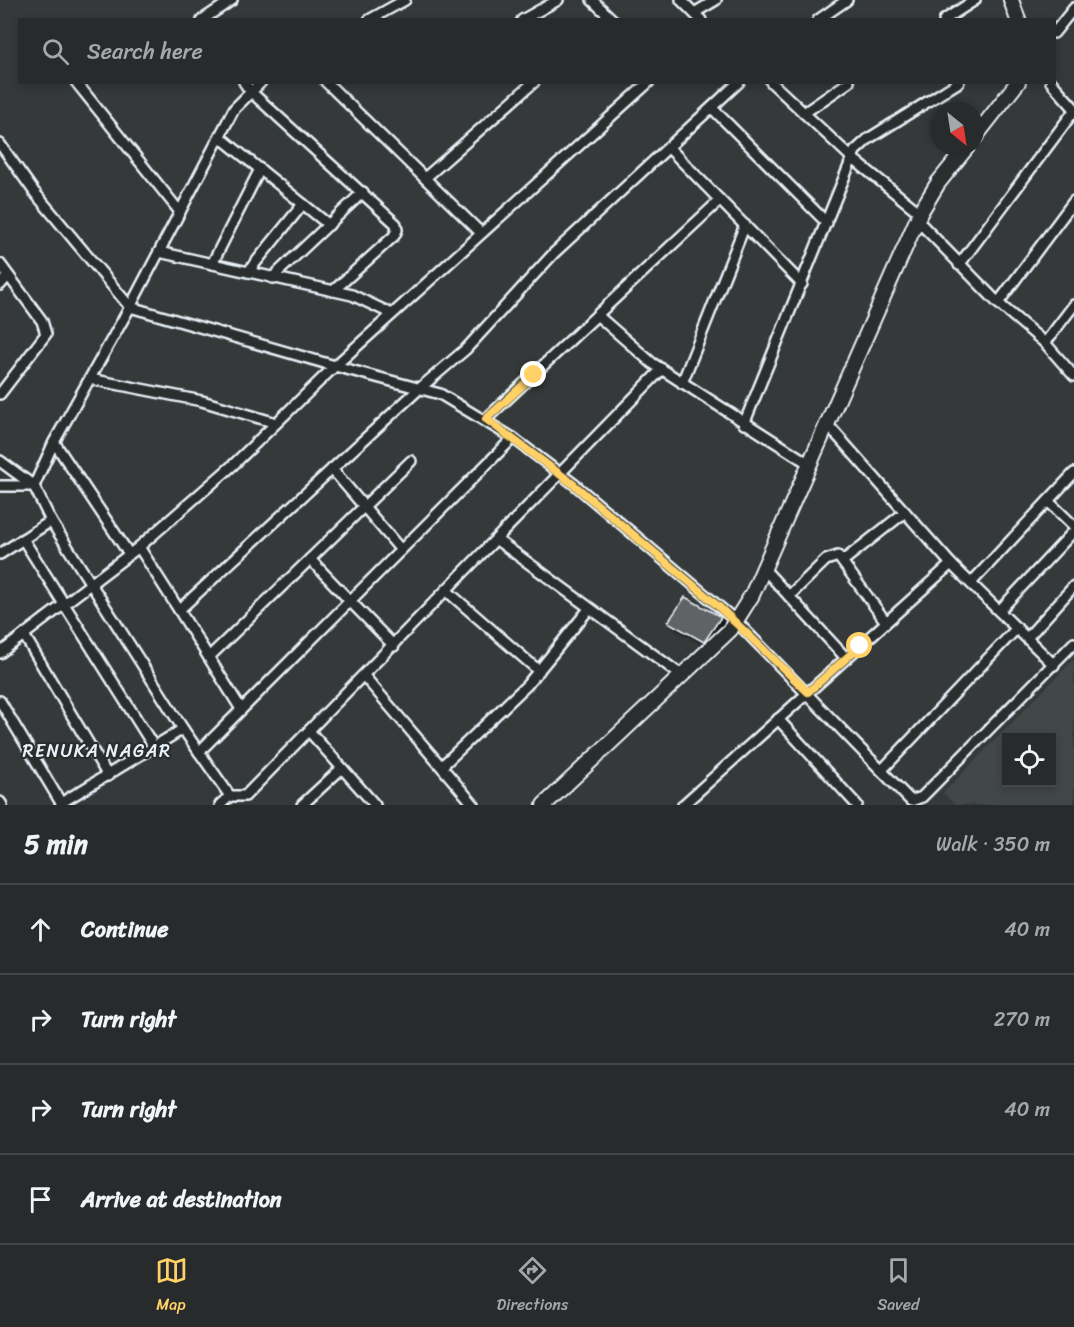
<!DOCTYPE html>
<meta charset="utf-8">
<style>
body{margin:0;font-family:Sriracha,sans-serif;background:#303334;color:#f1f3f6}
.controls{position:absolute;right:18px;bottom:18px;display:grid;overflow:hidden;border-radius:0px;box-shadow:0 3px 9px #0003}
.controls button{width:54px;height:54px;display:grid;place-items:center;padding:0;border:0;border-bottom:2px solid #444748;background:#282b2c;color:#f1f3f6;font:30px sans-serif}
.compass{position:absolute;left:930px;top:102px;width:54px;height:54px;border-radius:50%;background:#282b2c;box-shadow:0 3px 9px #0003;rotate:150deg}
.stop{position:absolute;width:18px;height:18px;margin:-14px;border:4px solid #ffd166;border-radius:50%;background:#fff}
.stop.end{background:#ffd166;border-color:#fff;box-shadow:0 2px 6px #0008}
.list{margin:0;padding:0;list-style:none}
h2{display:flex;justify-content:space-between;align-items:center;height:78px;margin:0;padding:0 24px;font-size:26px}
h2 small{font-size:20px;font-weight:400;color:#a5a7a9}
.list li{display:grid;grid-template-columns:39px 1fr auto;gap:18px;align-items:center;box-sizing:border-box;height:90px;padding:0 24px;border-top:2px solid #444748}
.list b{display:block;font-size:22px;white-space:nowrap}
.list em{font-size:20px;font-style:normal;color:#a5a7a9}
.icon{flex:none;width:33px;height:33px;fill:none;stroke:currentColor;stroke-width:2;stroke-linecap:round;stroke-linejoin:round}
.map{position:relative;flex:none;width:1074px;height:805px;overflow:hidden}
.search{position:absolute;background:#282b2c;box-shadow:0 3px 9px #0003;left:18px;right:18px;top:18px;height:66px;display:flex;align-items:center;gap:15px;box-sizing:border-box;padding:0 21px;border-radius:0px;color:#a5a7a9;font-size:22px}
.sheet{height:438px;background:#282b2c}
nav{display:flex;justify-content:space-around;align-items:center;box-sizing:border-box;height:84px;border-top:2px solid #444748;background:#282b2c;font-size:16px;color:#a5a7a9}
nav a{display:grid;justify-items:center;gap:3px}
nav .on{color:#ffd166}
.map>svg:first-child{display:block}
</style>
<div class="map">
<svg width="1074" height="805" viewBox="0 0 1074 805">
<defs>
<filter id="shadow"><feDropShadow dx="4" dy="4" stdDeviation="1.5" flood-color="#0009"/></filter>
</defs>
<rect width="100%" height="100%" fill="#35393a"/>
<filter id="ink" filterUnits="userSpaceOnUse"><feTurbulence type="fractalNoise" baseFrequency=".0167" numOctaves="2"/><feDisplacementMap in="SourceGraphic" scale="12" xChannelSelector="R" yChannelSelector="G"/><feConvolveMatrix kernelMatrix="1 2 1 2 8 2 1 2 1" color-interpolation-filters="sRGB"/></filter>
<g filter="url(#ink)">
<path fill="#424647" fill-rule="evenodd" d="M1074 659V805H955L943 793ZM1006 738H1052V782H1006Z"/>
<path fill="#5f6365" stroke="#e8f1f8" stroke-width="1.5" filter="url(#shadow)" d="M685 597 721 617 704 642 668 622Z"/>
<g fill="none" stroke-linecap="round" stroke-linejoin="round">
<g stroke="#e8f1f8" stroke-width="14">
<g id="minor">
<path d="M592 0 613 20"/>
<path d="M681 0 701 20"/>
<path d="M694 13 716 0"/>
<path d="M202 20 232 0"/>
<path d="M369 20 405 0"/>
<path d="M522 20 558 0"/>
<path d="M818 20 847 0"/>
<path d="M944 20 975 0"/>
<path d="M1054 33 1074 8"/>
<path d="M76 82 180 212"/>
<path d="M244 82 250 91 396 224 397 230 394 236 333 291"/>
<path d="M326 82 481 233"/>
<path d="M771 82 852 158 920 213"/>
<path d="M1051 82 1074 108"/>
<path d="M712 108 827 223"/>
<path d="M804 113 849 82"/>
<path d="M220 137 329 225"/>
<path d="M0 144 35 193 130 307 234 109 261 82"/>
<path d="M668 147 802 284"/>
<path d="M425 178 534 82"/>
<path d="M917 220 998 303 1045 343 1074 376"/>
<path d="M159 252 352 295 392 314"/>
<path d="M0 264 42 321 46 334 0 394"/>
<path d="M212 264 260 169"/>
<path d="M959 265 1074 111"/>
<path d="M248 272 303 204"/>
<path d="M272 278 363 192"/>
<path d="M0 285 8 276"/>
<path d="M998 303 1074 201"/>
<path d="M597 315 652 363 811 465"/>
<path d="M1045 343 1074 305"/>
<path d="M90 379 202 401 276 423"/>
<path d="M682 383 745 225"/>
<path d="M486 419 720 200"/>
<path d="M744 424 855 151 868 139 959 82"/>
<path d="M828 425 951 564 1054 665"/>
<path d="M54 442 129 554"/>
<path d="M0 461 34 486"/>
<path d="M332 469 401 550"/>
<path d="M0 486H34"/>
<path d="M1048 501 1074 526"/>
<path d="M51 521 34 486 54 442 130 307 335 366 649 82"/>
<path d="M23 539 154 747"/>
<path d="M497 540 681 675"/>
<path d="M139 547 179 610 419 389 466 349 554 253 739 82"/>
<path d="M0 554 51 521 183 729 230 796H245L662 369"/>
<path d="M310 559 350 601 513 438"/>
<path d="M843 561 905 512"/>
<path d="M764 569 846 658"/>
<path d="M971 583 1074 473"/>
<path d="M447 591 539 671"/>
<path d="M789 596 826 560 838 556 886 622"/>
<path d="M179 610 241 709"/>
<path d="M999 611 1074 531"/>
<path d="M24 635 108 776"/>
<path d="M1027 638 1074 586"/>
<path d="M0 653 139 547 233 465 335 366 440 394 513 438 574 484 736 621 911 801 922 797 1074 643"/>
<path d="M209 657 411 461"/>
<path d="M364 676 474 805"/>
<path d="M0 701 61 803 183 729"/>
<path d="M778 719 857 805"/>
<path d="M309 731 375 805"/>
<path d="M199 752 350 601 394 646"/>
<path d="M442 766 527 685 589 609"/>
<path d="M882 770 1017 628"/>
<path d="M0 802 2 805"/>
<path d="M220 805 230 796"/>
<path d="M302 805 342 768"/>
<path d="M683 805 951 564"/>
</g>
</g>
<g stroke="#e8f1f8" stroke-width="18">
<g id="secondary">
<path d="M1011 0 1018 20"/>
<path d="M975 137 1018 82"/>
<path d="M544 805 730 630 752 595 920 213 938 183 967 147"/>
</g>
</g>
<use href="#minor" stroke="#2a2d2e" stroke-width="9"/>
<use href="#secondary" stroke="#2a2d2e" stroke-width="14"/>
</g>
</g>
<g fill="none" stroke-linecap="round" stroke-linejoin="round" filter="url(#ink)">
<path stroke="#ffd166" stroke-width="8" d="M534 375 486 419 573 484 718 606 808 692 860 646"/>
</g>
<g text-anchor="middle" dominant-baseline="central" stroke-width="4.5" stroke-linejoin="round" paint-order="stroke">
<g font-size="18" letter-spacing="1.5" fill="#e8f1f8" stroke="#2a2d2e">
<text x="97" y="751">RENUKA NAGAR</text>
</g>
</g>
</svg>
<div class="controls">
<button><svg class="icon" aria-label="locate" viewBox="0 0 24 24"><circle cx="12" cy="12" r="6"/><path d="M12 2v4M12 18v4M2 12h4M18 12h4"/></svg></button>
</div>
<svg class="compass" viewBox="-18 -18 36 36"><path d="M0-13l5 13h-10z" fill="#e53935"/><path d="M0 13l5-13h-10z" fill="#a5a7a9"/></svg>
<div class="stop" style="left:860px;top:646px"></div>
<div class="stop end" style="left:534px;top:375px"></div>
<div class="search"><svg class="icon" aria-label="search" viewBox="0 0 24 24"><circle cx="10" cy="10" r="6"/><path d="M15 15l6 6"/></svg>Search here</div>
</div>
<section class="sheet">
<h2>5 min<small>Walk · 350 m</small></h2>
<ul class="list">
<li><svg class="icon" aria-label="ahead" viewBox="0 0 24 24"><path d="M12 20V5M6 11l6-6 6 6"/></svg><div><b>Continue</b></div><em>40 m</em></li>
<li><svg class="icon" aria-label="right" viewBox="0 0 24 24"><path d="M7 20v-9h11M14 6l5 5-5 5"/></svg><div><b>Turn right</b></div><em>270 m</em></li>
<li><svg class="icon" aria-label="right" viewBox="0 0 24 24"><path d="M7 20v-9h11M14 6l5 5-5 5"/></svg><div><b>Turn right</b></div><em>40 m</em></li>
<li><svg class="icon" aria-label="arrive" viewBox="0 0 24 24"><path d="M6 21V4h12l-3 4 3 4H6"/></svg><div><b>Arrive at destination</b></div></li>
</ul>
</section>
<nav>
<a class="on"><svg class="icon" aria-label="map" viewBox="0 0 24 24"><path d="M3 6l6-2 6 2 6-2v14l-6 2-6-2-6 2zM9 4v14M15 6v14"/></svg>Map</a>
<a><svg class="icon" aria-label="directions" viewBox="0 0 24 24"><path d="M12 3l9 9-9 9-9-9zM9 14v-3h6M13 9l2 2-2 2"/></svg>Directions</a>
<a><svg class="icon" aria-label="saved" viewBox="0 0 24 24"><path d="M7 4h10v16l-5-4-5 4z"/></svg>Saved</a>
</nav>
